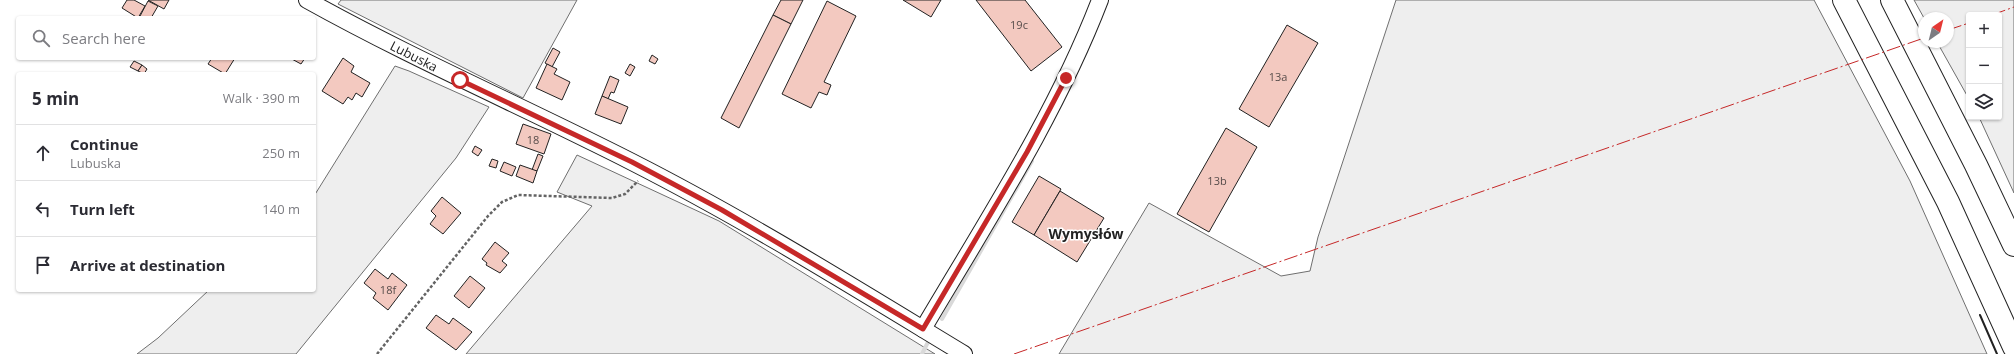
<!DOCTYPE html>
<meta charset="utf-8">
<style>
body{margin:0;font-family:"Open Sans",sans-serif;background:#f7f7f7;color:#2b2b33}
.controls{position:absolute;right:12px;top:12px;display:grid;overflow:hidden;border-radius:4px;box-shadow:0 1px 3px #0004}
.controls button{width:36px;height:36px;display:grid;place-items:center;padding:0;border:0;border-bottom:1px solid #e1e1e2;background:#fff;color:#2b2b33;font:20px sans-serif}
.compass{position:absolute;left:1918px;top:12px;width:36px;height:36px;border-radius:50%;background:#fff;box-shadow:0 1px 3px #0004;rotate:35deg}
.stop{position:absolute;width:12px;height:12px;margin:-9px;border:3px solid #c62828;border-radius:50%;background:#fff}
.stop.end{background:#c62828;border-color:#fff;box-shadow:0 1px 4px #0008}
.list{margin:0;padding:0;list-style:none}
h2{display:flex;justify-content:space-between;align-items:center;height:52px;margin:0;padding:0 16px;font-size:17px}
h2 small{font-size:13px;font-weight:400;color:#7c7c81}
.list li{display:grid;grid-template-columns:26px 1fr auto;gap:12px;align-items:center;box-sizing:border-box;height:56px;padding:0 16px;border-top:1px solid #e1e1e2}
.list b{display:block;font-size:15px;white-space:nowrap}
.list p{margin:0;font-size:13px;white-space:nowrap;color:#7c7c81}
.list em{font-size:13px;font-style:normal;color:#7c7c81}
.icon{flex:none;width:22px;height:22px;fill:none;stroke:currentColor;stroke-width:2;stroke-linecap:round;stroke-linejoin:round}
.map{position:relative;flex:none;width:2014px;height:354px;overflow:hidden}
.search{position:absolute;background:#fff;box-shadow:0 1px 3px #0004;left:16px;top:16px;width:300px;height:44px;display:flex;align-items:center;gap:10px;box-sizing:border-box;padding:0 14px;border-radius:4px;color:#7c7c81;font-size:15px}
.panel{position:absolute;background:#fff;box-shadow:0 1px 3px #0004;left:16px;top:72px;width:300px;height:220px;border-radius:4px}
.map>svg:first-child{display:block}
</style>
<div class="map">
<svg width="2014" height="354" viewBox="0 0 2014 354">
<rect width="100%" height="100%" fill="#fff"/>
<g fill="#eee" stroke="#6f6f6f">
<path d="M341 0H577L523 98 338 4Z"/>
<path d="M1396 0H1814L1910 181 1987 354H1059L1149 203 1281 276 1310 271 1318 237Z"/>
<path d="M1914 0H2014V193L1979 117H1999V15H1969V99L1937 42H1948V18H1924Z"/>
<path d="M395 66 409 71 489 107 456 158 296 354H137L158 338 209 290H314V196Z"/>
<path d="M577 155 719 221 935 354H466L592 206 557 192Z"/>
</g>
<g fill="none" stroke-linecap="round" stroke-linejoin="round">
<g stroke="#d9d9d9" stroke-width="4">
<path d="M942 319 1032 161"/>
<path d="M922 354 928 342"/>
</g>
</g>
<g fill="#f3c9c0" stroke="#222">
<path d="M127 0H134L145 6 138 18 122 8Z"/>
<path d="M148 0H169L164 9Z"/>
<path d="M781 0H803L791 24 773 15Z"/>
<path d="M903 0H941L931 17Z"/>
<path d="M976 0H1025L1062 47 1031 71Z"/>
<path d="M148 1 158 6 151 18H139Z"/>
<path d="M827 1 856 16 824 82 831 85 827 95 819 92 811 108 782 94Z"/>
<path d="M773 15 791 24 739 128 721 118Z"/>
<path d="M1287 25 1318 43 1269 127 1239 109Z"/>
<path d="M553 48 560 52 552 67 545 63Z"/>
<path d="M652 55 658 59 655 64 649 61Z"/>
<path d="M212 58H235L225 74 208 64Z"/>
<path d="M290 58H305L301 64Z"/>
<path d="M343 58 354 66 351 72 370 83 362 97 356 93 352 100 348 97 343 104 322 91Z"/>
<path d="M134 61 142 65 138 71 130 67Z"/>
<path d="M547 64 557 69 554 74 570 82 562 100 536 88Z"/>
<path d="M630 64 635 67 630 76 625 73Z"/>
<path d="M142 65 147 69 144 74 138 71Z"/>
<path d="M610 76 619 80 614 93 611 92 608 99 602 96Z"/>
<path d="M602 96 628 107 621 124 595 114Z"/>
<path d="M523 124 551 134 544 154 516 144Z"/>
<path d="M1226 128 1257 147 1209 232 1177 214Z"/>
<path d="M475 146 482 150 478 156 472 152Z"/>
<path d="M538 154 543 156 537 171 532 170Z"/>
<path d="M492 159 498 161 496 168 489 166Z"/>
<path d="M504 162 516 167 512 176 500 171Z"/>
<path d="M520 165 537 171 533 183 516 176Z"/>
<path d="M1039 176 1061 189 1034 235 1012 222Z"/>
<path d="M1060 191 1104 218 1077 262 1034 235Z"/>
<path d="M442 197 461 213 443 234 430 224 436 216 431 211Z"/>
<path d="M495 242 509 253 502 261 507 265 500 273 486 265 487 263 482 259Z"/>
<path d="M375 269 388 279 392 273 407 285 388 310 373 298 376 293 364 283Z"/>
<path d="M470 276 485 288 469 308 454 296Z"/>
<path d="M436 315 449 324 453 318 472 332 456 350 426 328Z"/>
</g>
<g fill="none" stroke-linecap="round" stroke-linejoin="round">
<g stroke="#222" stroke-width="18">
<g id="minor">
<path d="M307 0C413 59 524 107 632 162 746 220 855 288 964 354"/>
<path d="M923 329C986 222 1055 117 1100 0"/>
</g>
</g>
<g stroke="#222" stroke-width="24">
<g id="highway">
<path d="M1844 0 1948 202 2014 347"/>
<path d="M1892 0 1976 165 2014 245"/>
</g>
</g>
<path stroke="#646464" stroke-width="2.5" stroke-dasharray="3 2" stroke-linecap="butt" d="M377 354 488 216 502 202 518 195 612 198 625 194 638 181"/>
<use href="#minor" stroke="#fff" stroke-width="16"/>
<use href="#highway" stroke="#fff" stroke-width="22"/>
<path stroke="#222" stroke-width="2" d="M1980 315 1997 354"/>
<g stroke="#c62828" stroke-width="1" stroke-dasharray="14 3 2 3" stroke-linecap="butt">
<path d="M1992 15 2014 7"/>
<path d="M1948 30 1969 23"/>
<path d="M1014 354 1924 38"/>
</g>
</g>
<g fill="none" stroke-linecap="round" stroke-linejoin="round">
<path stroke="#c62828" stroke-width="5" d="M460 80 632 162 722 210 923 329 1027 152 1066 78"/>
</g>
<g text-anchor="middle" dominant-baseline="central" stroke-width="3" stroke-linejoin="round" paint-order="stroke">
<g font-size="11" fill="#564c4a">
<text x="1019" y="24">19c</text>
<text x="1278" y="76">13a</text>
<text x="533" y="139">18</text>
<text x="1217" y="180">13b</text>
<text x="388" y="289">18f</text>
</g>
<g font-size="13" fill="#222" stroke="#fff">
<text transform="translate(414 56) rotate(27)">Lubuska</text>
</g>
<g font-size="14" font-weight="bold" fill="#222" stroke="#fff">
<text x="1086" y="233">Wymysłów</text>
</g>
</g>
</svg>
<div class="controls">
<button>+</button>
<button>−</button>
<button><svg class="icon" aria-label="layers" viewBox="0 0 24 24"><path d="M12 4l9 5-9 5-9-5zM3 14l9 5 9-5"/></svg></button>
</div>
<svg class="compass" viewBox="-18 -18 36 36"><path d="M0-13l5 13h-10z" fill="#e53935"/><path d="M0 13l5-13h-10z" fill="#7c7c81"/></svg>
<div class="stop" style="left:460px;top:80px"></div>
<div class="stop end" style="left:1066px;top:78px"></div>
<div class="search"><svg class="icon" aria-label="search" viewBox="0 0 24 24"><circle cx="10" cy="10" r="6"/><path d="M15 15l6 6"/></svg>Search here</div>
<section class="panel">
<h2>5 min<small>Walk · 390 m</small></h2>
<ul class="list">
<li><svg class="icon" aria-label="ahead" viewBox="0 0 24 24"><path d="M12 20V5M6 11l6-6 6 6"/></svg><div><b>Continue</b><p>Lubuska</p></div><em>250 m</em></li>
<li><svg class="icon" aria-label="left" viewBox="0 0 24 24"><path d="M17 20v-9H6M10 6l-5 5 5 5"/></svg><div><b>Turn left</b></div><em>140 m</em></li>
<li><svg class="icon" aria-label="arrive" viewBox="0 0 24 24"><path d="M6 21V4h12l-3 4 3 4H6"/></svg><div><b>Arrive at destination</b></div></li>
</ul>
</section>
</div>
